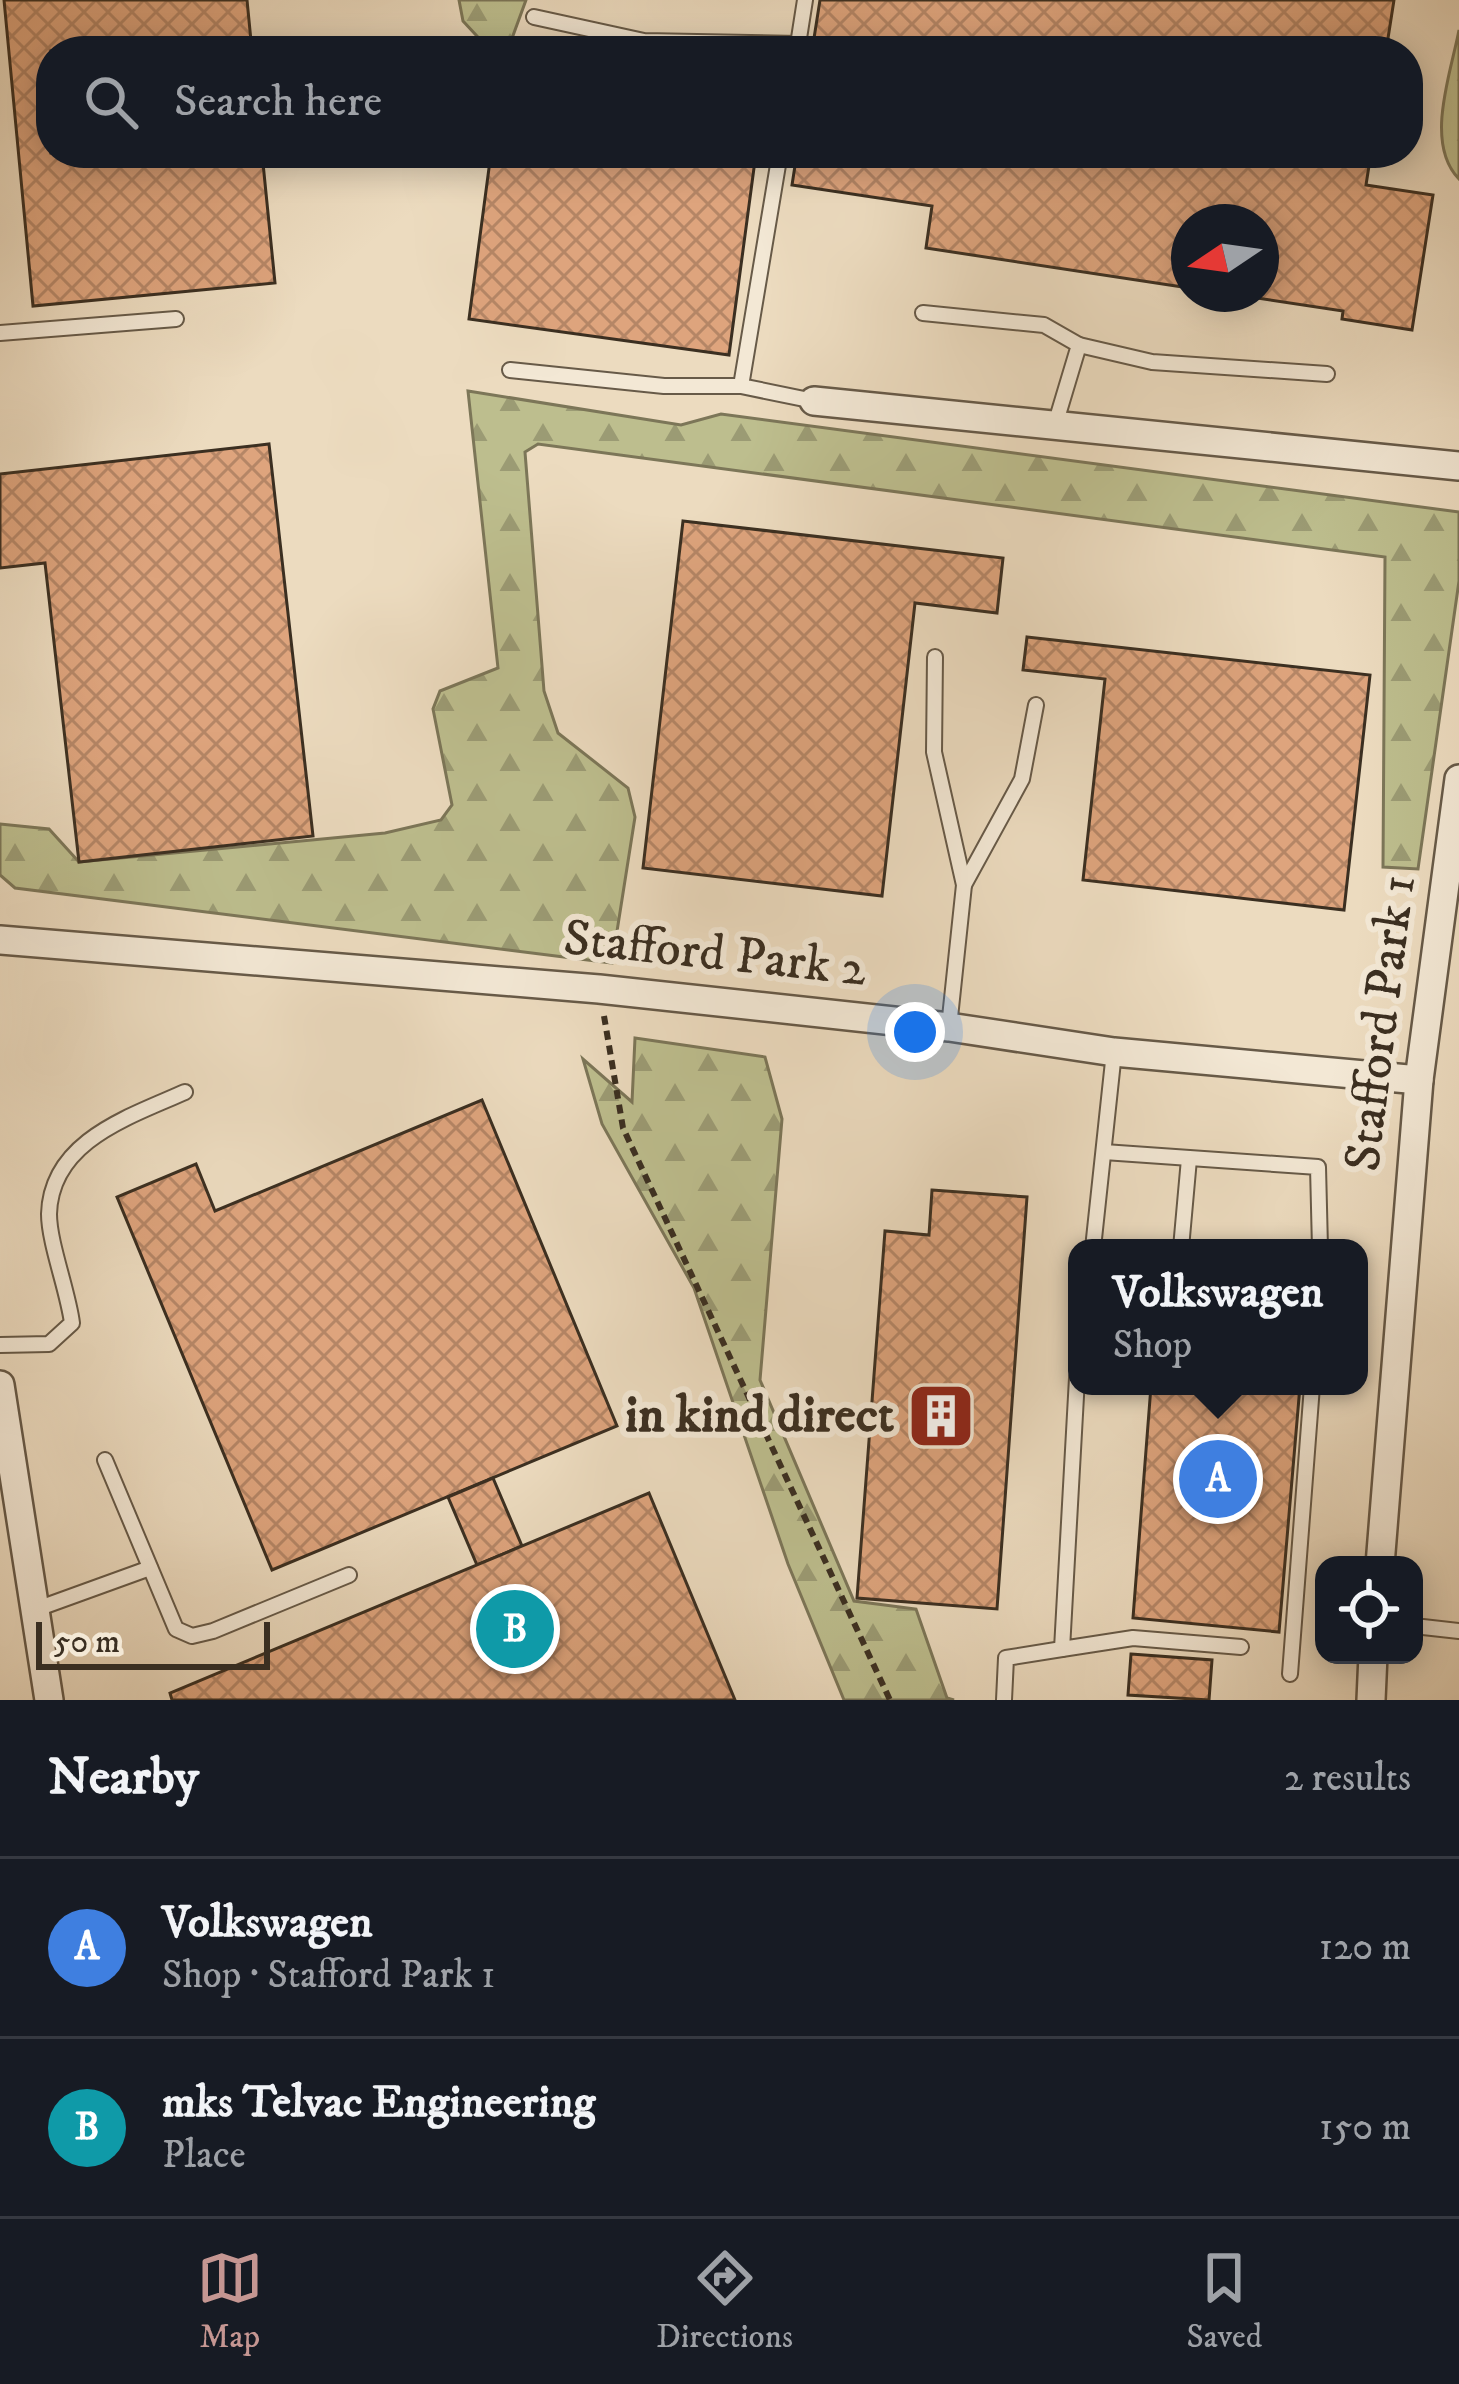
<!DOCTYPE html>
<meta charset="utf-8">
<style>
body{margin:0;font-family:"IM FELL DW Pica",serif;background:#242831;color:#f1f3f6}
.controls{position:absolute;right:36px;bottom:36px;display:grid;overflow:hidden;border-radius:24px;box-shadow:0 6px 30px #0003}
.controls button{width:108px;height:108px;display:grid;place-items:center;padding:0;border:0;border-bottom:3px solid #363941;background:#171b24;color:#f1f3f6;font:60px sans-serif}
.compass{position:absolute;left:1171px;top:204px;width:108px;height:108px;border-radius:50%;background:#171b24;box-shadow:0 6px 30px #0003;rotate:257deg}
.scale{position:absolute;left:36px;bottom:30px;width:234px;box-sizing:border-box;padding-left:12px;border:6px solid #3b2f21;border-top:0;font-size:33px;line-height:42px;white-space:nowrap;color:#3b2f21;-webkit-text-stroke:9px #f3e8d5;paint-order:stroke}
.you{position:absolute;left:915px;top:1032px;width:42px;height:42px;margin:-30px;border:9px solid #fff;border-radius:50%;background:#1a73e8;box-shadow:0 0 0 18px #1a73e833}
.badge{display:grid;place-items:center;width:78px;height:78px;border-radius:50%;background:#c59692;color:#fff;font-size:39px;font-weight:700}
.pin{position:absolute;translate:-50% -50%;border:6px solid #fff;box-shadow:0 3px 12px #0006}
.popup{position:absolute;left:1068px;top:1239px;width:300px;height:156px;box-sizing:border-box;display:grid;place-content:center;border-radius:24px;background:#171b24;filter:drop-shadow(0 3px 9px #0005);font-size:39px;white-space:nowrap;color:#9ea1a6}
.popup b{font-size:45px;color:#f1f3f6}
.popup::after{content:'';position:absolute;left:50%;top:100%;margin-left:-24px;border:24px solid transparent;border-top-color:#171b24}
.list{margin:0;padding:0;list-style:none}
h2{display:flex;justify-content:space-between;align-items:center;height:156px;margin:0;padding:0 48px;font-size:51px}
h2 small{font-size:39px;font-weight:400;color:#9ea1a6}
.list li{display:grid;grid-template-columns:78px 1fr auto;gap:36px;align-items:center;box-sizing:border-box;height:180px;padding:0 48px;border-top:3px solid #363941}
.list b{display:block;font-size:45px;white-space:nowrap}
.list p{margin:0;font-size:39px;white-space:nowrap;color:#9ea1a6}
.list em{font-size:39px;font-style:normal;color:#9ea1a6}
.icon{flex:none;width:66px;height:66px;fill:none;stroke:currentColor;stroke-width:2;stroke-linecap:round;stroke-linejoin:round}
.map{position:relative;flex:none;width:1459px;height:1700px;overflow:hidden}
.search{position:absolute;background:#171b24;box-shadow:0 6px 30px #0003;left:36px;right:36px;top:36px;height:132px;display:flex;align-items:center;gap:30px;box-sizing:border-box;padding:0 42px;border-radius:48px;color:#9ea1a6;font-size:45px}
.sheet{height:516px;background:#171b24}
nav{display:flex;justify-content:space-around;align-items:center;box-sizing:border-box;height:168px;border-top:3px solid #363941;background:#171b24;font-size:33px;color:#9ea1a6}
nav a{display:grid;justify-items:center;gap:6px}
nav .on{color:#c59692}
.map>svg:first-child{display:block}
</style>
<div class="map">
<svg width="1459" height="1700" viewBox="0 0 1459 1700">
<defs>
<pattern id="forest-firs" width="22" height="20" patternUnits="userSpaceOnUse" patternTransform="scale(3)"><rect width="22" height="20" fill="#bdbe8e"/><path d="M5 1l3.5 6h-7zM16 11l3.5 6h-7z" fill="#9b9b74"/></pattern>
<pattern id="building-cross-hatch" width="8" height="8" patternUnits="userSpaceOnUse" patternTransform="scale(3)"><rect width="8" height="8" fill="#dea47d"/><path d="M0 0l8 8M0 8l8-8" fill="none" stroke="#b58666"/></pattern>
</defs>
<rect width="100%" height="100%" fill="#ecdbbf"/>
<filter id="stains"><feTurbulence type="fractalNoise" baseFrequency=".00167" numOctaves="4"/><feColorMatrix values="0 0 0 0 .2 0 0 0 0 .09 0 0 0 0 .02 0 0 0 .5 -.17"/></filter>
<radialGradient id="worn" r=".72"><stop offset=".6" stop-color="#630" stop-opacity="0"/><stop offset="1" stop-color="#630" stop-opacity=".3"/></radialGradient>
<g fill="url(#forest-firs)" stroke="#7c7658" stroke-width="3">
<path d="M459 0H526L511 41 489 49 463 21Z"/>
<path d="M1459 30V179C1424 143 1451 73 1459 30Z"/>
<path d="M468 391 681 425 721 414 1459 512V581L1418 869 1383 867 1385 557 538 444 525 452 544 691 558 733 628 788 635 817 612 963 15 888 0 875V824L49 829 79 862 385 833 441 820 452 805 433 709 440 691 498 668Z"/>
<path d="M635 1038 765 1057 782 1119 760 1380 854 1601 916 1609 947 1698 954 1700H844L788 1564 694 1288 602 1124 583 1059 632 1102Z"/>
</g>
<g fill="url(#building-cross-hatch)" stroke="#3b2f21" stroke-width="3">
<path d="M4 0H247L252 51H51V153H262L275 283 33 306Z"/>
<path d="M820 0H1394L1386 51H812Z"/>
<path d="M491 153H756L729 355 469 319Z"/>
<path d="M797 153H1371L1366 185 1433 195 1412 330 1342 319 1343 311 1231 294H1261V222H1189V288L926 248 932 206 792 185Z"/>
<path d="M269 444 313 836 79 862 45 563 0 568V474Z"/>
<path d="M683 521 1003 558 997 613 915 603 882 896 643 868Z"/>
<path d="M1027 637 1370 675 1344 910 1083 880 1105 679 1023 670Z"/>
<path d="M482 1100 617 1426 272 1570 117 1197 196 1164 215 1211Z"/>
<path d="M932 1190 1027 1197 997 1609 857 1598 885 1231 929 1235Z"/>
<path d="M1151 1386H1300L1279 1632 1133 1618Z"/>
<path d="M493 1478 522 1546 477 1565 448 1497Z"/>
<path d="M649 1493 735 1700H172L170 1693Z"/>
<path d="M1131 1654 1212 1660 1209 1700 1128 1695Z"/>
</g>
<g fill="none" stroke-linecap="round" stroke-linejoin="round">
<g stroke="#675a48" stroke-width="18">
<g id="service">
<path d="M534 17 644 41 798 44"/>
<path d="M797 51 805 0"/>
<path d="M780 153 741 386 814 401"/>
<path d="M923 313 1044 325 1079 345 1055 425"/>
<path d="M0 333 176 319"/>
<path d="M1079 345 1152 362 1327 374"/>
<path d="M510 370 664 386H741"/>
<path d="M935 657 934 752 964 885 949 1027"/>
<path d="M964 885 1022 779 1036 705"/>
<path d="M1104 1152 1318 1167 1320 1248"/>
<path d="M1093 1248 1114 1052"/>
<path d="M1181 1248 1189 1159"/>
<path d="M0 1345 49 1344 72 1323C68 1291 49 1243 49 1214 51 1141 129 1117 185 1092"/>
<path d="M1077 1378 1062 1649 1133 1638 1241 1647"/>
<path d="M105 1460 176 1629 192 1636 213 1631 349 1575"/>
<path d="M34 1610 150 1568"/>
<path d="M1414 1626 1459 1631"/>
<path d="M1290 1674 1312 1386"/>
<path d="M1004 1700 1006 1658 1062 1649"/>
</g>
</g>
<g stroke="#675a48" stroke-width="32">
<g id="minor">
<path d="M814 401 1459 466"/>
<path d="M0 940 599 989 949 1027 1114 1052 1419 1080"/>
<path d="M0 1385 49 1700"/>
<path d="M1380 1565 1419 1080 1459 779"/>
<path d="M1371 1700 1373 1655"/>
</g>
</g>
<path stroke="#3b2f21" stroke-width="6" stroke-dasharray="9 6" stroke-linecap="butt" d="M604 1016 623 1128 890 1700"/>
<use href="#service" stroke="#f3e8d5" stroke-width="14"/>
<use href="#minor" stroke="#f3e8d5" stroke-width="27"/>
</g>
<defs>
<g id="building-square" transform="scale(3.45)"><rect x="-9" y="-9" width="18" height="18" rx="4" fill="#8f2418" stroke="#f3e8d5"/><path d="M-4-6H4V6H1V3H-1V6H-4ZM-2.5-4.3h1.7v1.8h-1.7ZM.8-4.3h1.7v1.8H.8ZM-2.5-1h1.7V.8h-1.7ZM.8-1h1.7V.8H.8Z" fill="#fff"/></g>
</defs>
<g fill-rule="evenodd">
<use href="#building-square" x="941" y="1416"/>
</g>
<g text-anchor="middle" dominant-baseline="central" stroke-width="12" stroke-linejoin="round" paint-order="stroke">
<g font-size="51" fill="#3b2f21" stroke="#f3e8d5">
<text transform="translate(715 954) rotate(6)">Stafford Park 2</text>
<text transform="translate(1381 1023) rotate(-83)">Stafford Park 1</text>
</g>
<g font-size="51" font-weight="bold" fill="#3b2f21" stroke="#f3e8d5" text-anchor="end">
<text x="894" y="1416">in kind direct</text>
</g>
</g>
<rect width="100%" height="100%" filter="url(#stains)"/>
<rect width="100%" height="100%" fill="url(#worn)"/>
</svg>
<div class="controls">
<button><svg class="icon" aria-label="locate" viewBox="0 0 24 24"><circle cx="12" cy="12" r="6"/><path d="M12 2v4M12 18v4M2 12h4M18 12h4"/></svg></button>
</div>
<svg class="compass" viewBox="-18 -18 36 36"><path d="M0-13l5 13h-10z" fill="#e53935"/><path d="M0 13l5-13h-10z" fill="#9ea1a6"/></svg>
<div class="scale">50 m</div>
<div class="you"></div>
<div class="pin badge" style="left:1218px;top:1479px;background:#3f7fe0">A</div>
<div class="popup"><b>Volkswagen</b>Shop</div>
<div class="pin badge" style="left:515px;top:1629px;background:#0f9aa8">B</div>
<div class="search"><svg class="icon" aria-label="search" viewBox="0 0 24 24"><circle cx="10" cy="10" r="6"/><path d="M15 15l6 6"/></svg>Search here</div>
</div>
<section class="sheet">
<h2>Nearby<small>2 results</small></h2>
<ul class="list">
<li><span class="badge" style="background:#3f7fe0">A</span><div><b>Volkswagen</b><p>Shop · Stafford Park 1</p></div><em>120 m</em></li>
<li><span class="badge" style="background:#0f9aa8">B</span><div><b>mks Telvac Engineering</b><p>Place</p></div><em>150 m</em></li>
</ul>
</section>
<nav>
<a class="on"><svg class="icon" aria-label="map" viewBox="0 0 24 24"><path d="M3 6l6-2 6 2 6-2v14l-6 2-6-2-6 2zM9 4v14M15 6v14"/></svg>Map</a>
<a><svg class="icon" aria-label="directions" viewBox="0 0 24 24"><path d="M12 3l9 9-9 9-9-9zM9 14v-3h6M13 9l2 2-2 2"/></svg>Directions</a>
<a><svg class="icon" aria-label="saved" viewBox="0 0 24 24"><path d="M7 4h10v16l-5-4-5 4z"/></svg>Saved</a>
</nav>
